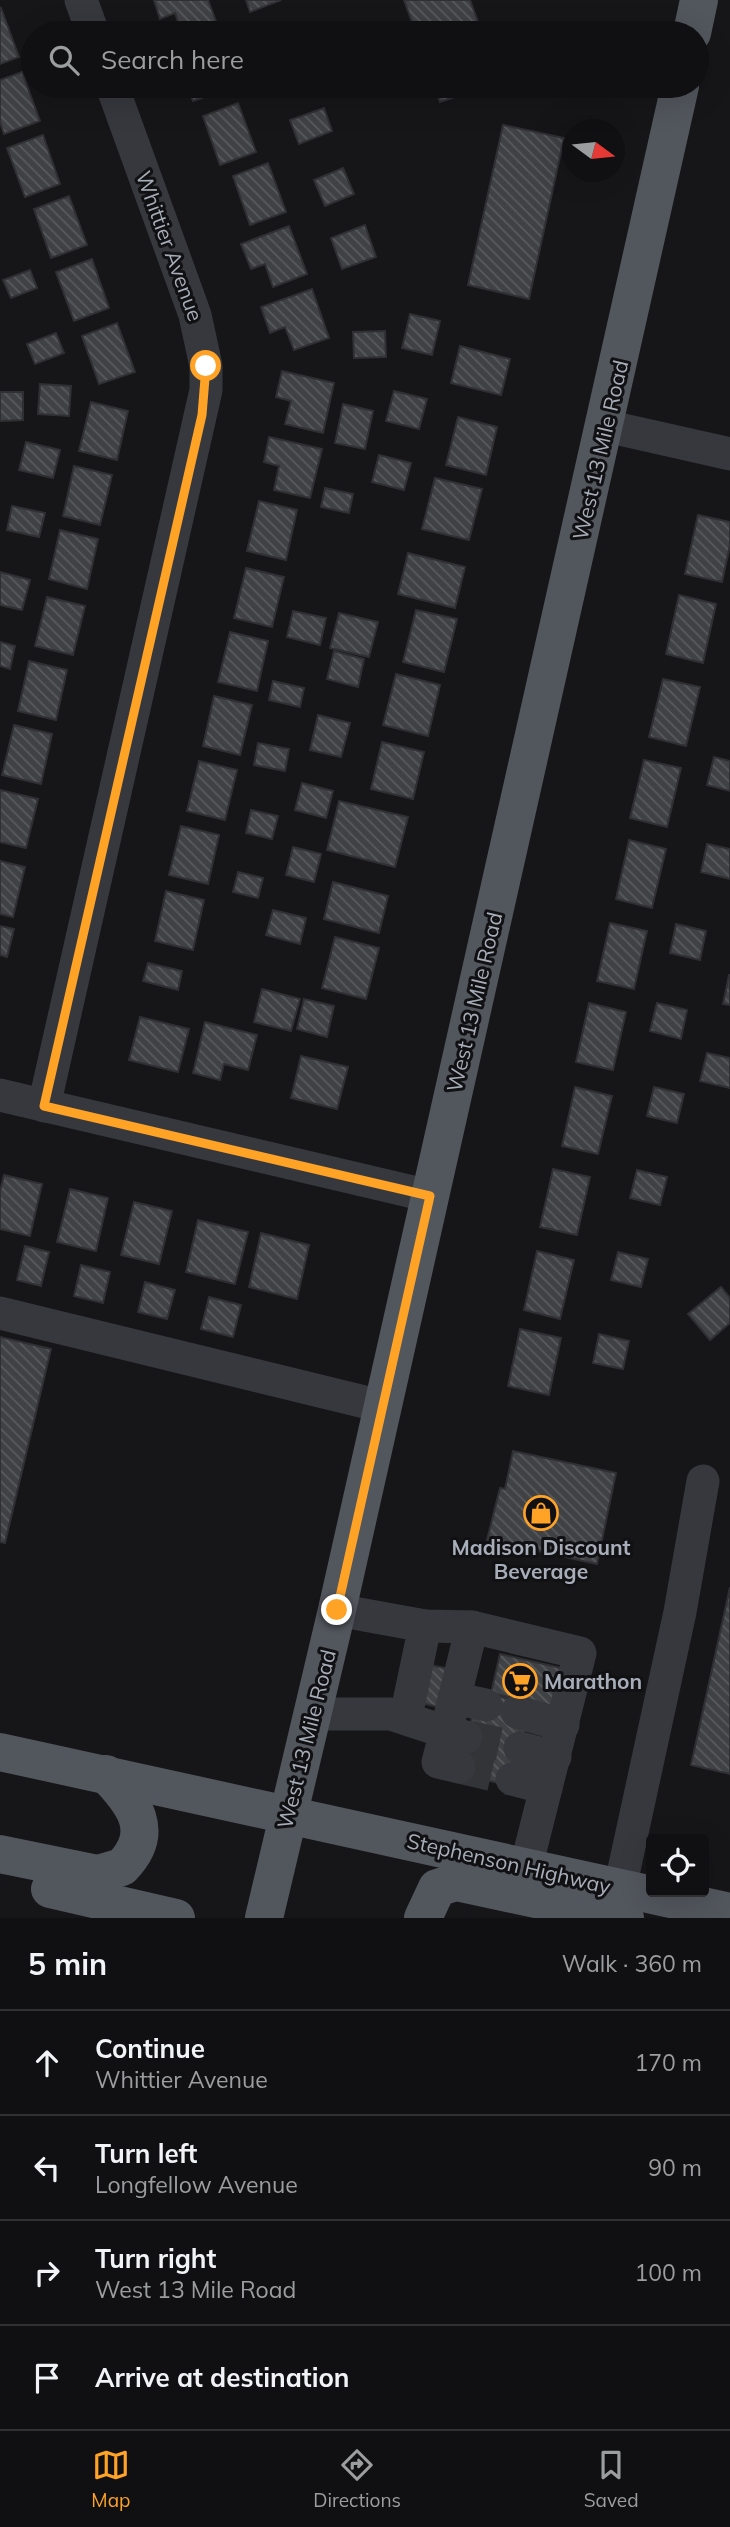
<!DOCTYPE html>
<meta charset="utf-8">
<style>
body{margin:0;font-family:Mulish,sans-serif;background:#19191b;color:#f1f3f6}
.controls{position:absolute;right:21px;bottom:21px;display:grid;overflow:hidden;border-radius:7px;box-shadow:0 7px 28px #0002}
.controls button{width:63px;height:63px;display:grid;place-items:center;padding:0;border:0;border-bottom:2px solid #303032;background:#101012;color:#f1f3f6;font:35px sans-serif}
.compass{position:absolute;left:562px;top:119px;width:63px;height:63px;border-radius:50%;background:#101012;box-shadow:0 7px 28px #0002;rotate:105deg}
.stop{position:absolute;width:21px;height:21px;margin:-16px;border:5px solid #ffa327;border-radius:50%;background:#fff}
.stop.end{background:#ffa327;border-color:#fff;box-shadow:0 2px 7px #0008}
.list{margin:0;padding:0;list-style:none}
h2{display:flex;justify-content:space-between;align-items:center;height:91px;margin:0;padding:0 28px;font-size:30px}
h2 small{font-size:23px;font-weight:400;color:#9c9d9f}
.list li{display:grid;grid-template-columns:46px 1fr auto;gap:21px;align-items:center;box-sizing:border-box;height:105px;padding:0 28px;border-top:2px solid #303032}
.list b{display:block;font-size:26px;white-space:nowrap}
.list p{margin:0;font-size:23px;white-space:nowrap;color:#9c9d9f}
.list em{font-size:23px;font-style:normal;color:#9c9d9f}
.icon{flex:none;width:38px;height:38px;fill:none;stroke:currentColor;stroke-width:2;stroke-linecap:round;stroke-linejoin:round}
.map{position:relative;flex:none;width:730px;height:1918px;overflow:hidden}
.search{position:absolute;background:#101012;box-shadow:0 7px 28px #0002;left:21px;right:21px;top:21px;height:77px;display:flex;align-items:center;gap:18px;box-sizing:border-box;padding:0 24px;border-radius:38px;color:#9c9d9f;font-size:26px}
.sheet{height:511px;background:#101012}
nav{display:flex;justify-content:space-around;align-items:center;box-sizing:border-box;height:98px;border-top:2px solid #303032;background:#101012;font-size:19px;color:#9c9d9f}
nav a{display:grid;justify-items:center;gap:4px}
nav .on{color:#ffa327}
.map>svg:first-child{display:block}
</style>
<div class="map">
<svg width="730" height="1918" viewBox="0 0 730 1918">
<defs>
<pattern id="building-back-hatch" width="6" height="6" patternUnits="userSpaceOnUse" patternTransform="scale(1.75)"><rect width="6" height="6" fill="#404145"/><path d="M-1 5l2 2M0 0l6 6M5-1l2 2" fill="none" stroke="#595a5e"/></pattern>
</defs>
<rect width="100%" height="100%" fill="#161618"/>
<g fill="url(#building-back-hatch)" stroke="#303034" stroke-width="2">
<path d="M154 0H208L217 24 182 33 175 13 160 19Z"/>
<path d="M246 0H281L250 12Z"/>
<path d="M404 0H470L482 33H416Z"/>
<path d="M1 8 19 57 0 64V9Z"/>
<path d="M22 72 40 121 4 134 0 122V80Z"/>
<path d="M187 86H230L231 88 193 101Z"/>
<path d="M435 86H486L440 102Z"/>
<path d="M238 103 256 152 220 165 203 116Z"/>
<path d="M324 108 332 131 299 144 290 120Z"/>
<path d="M503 125 564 138 529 299 468 285Z"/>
<path d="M43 135 60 184 25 197 7 148Z"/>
<path d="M268 163 286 212 250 225 233 176Z"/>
<path d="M343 168 354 194 325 206 314 180Z"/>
<path d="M69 196 87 245 51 258 34 209Z"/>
<path d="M365 225 376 257 342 269 331 238Z"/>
<path d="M289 226 307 274 273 287 265 264 251 269 241 244Z"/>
<path d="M92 259 109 308 74 321 56 272Z"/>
<path d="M30 270 37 288 11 298 3 280Z"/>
<path d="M312 289 329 338 294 350 285 327 270 333 261 307Z"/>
<path d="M410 314 440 321 432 355 402 348Z"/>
<path d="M117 323 135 372 99 384 82 336Z"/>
<path d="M385 331 386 357 354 358 353 332Z"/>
<path d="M56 333 64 353 35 364 27 344Z"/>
<path d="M460 346 510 359 501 395 451 383Z"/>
<path d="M282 371 334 383 323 433 285 424 291 401 276 397Z"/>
<path d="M40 384 71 386 69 416 38 414Z"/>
<path d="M394 391 427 399 419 429 386 421Z"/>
<path d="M0 392H23V420L0 421Z"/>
<path d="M91 402 128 411 117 460 79 451Z"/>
<path d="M343 404 373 411 365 449 335 443Z"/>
<path d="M458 417 497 427 486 475 446 465Z"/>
<path d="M269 437 322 449 310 498 274 490 279 466 264 462Z"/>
<path d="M26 442 60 450 53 478 19 470Z"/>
<path d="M379 455 411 463 404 490 372 482Z"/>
<path d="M74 466 112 475 100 525 63 516Z"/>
<path d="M435 478 482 489 469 540 422 529Z"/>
<path d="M325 488 353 494 349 513 321 507Z"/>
<path d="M259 501 297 510 286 560 247 551Z"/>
<path d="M12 506 45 513 39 537 7 530Z"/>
<path d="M698 515 730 522V545L722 582 685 574Z"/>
<path d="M60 530 98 539 87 589 49 579Z"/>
<path d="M408 553 465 567 455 608 398 594Z"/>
<path d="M246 568 284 577 272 627 234 618Z"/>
<path d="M0 572 30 580 22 610 0 605Z"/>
<path d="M679 595 716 604 703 663 666 654Z"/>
<path d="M47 597 85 606 73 655 35 646Z"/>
<path d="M416 610 457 619 444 672 403 662Z"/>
<path d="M293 611 326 618 320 645 287 637Z"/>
<path d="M339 613 378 622 369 657 330 648Z"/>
<path d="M230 632 268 641 257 691 218 682Z"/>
<path d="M0 642 15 646 10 669 0 666Z"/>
<path d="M334 651 364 659 358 687 327 679Z"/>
<path d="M29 661 67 670 56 720 18 711Z"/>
<path d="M396 674 440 685 428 736 383 725Z"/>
<path d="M663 679 700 687 686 746 649 737Z"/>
<path d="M273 681 304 688 300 707 269 700Z"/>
<path d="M214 696 252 705 240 755 203 746Z"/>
<path d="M318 715 350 723 341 757 310 750Z"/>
<path d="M14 725 52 734 41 784 2 775Z"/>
<path d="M382 742 424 752 413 799 371 789Z"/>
<path d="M258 743 289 749 285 771 254 765Z"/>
<path d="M714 757 730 761V791L707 785Z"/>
<path d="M644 760 681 768 667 827 630 818Z"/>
<path d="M199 761 237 770 225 820 187 811Z"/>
<path d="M302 783 333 791 326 818 295 810Z"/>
<path d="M0 790 38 799 26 848 0 842Z"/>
<path d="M339 801 408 817 395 867 327 850Z"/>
<path d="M251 810 278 816 272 839 246 833Z"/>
<path d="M181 826 219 835 208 884 169 875Z"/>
<path d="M629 840 666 849 652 908 616 899Z"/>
<path d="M707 844 730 849V879L701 872Z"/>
<path d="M293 847 321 854 314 882 286 875Z"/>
<path d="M0 861 25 867 13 917 0 914Z"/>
<path d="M238 872 263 878 258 898 233 892Z"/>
<path d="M333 882 388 896 379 933 324 919Z"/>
<path d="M166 891 204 900 193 950 155 941Z"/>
<path d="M273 910 306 918 300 944 266 935Z"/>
<path d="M610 923 647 931 634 989 597 981Z"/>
<path d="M676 924 706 931 700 960 670 953Z"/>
<path d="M0 926 14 929 7 957 0 955Z"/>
<path d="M335 937 379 948 366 999 322 988Z"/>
<path d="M148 963 182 971 178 990 143 981Z"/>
<path d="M729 975H730V1005L723 1004Z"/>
<path d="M262 989 300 999 291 1031 254 1022Z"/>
<path d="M304 999 334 1006 327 1037 297 1029Z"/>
<path d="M589 1003 626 1012 613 1070 576 1062Z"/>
<path d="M657 1003 687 1010 681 1039 650 1031Z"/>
<path d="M140 1017 189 1029 178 1072 129 1060Z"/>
<path d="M205 1022 257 1035 248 1070 224 1064 220 1080 193 1073Z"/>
<path d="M707 1053 730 1058V1088L700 1081Z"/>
<path d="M301 1056 348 1067 337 1109 291 1098Z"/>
<path d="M575 1087 612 1096 598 1154 562 1146Z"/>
<path d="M654 1087 684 1094 677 1123 647 1116Z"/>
<path d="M553 1169 590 1177 577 1235 540 1227Z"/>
<path d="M637 1170 667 1177 660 1205 630 1198Z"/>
<path d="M4 1175 42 1184 30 1236 0 1229V1191Z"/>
<path d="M70 1189 108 1198 96 1251 57 1242Z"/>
<path d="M134 1202 172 1211 159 1264 121 1255Z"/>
<path d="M198 1220 248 1232 235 1284 186 1272Z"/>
<path d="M261 1233 309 1245 297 1299 249 1287Z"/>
<path d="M25 1246 49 1252 41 1286 17 1280Z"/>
<path d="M537 1251 574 1260 560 1319 524 1310Z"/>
<path d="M618 1252 648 1259 641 1287 611 1280Z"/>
<path d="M81 1265 110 1272 103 1303 74 1296Z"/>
<path d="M145 1282 175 1290 167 1319 138 1312Z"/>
<path d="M721 1287 730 1298V1323L710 1340 688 1314Z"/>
<path d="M209 1297 241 1305 233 1337 201 1329Z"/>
<path d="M520 1329 561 1338 549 1395 508 1386Z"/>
<path d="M599 1334 629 1341 623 1369 593 1363Z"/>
<path d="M0 1337 51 1349 5 1543 0 1542Z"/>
<path d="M513 1451 616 1473 597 1564 487 1540 500 1488 505 1489Z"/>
<path d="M730 1587V1774L691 1765Z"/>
<path d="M500 1654 561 1668 553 1707 491 1693Z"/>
<path d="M425 1664 455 1670 447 1709 417 1702Z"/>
<path d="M489 1694 519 1701 527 1722 510 1786 458 1773 474 1709Z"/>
</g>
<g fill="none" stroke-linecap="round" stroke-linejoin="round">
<g stroke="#333438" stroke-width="33" stroke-dasharray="33 17" stroke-linecap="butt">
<path d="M467 1737 520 1748"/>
<path d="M459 1767 512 1779"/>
</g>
<g stroke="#37383e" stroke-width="33">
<path d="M81 0 93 33"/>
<path d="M606 426 730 454"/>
<path d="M0 1095 430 1196"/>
<path d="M44 1106 206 390V366L195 315 112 86"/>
<path d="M0 1313 381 1406"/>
<path d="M337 1610 425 1626 472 1627 580 1653 526 1867"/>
<path d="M454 1698 486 1705"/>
<path d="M517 1712 563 1725"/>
<path d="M313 1714H391L446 1732 472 1627"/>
<path d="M406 1716 425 1626"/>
<path d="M520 1748 555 1757"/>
<path d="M459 1767 438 1762 446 1732 466 1737"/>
<path d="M512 1779 546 1788"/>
<path d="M620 1888 680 1612 703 1481"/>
</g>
<g stroke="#52565d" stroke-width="38">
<path d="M692 33 699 0"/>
<path d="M0 1752 730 1912"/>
<path d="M0 1854 98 1874 122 1867C157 1831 133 1802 106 1774"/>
<path d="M50 1889 176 1918"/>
<path d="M264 1918 337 1610 680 86"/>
<path d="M423 1918 437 1888 456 1882 625 1918"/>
</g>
</g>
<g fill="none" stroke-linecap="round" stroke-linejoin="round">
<path stroke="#ffa327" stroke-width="9" d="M206 366 202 415 44 1106 430 1196 337 1610"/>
</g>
<defs>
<g id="shop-ring" transform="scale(1.75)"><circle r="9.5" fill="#111113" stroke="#ffa327" stroke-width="1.5"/><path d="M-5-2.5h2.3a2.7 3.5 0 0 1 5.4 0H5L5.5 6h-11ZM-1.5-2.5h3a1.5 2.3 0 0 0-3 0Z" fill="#ffa327"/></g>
<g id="supermarket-ring" transform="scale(1.75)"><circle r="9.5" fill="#111113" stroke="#ffa327" stroke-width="1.5"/><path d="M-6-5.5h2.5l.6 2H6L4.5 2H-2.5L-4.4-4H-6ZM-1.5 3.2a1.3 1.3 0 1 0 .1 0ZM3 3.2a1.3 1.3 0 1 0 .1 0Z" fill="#ffa327"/></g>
</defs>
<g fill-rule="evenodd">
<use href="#shop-ring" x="541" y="1513"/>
<use href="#supermarket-ring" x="520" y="1681"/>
</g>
<g text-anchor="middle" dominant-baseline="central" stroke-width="6" stroke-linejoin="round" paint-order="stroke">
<g font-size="21" fill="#a7aeb9" stroke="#111113">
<text transform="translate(170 246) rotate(70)">Whittier Avenue</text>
<text transform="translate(600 450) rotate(-77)">West 13 Mile Road</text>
<text transform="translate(474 1002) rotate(-77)">West 13 Mile Road</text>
<text transform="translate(306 1739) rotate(-76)">West 13 Mile Road</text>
<text transform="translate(509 1863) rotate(13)">Stephenson Highway</text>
</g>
<g font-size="21" font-weight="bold" fill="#a7aeb9" stroke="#111113">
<text x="541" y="1547">Madison Discount<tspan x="541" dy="24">Beverage</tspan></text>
<text x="544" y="1681" text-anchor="start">Marathon</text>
</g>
</g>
</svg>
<div class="controls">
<button><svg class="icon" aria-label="locate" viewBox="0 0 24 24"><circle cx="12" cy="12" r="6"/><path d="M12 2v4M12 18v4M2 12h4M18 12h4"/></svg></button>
</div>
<svg class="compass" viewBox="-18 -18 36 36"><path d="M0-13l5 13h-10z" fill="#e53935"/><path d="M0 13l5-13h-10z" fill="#9c9d9f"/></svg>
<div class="stop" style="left:206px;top:366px"></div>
<div class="stop end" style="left:337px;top:1610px"></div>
<div class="search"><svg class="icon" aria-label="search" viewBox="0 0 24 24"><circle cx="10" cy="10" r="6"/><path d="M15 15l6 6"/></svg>Search here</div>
</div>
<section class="sheet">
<h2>5 min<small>Walk · 360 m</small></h2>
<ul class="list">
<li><svg class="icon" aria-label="ahead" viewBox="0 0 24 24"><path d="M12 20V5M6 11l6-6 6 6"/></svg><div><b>Continue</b><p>Whittier Avenue</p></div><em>170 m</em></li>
<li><svg class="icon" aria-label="left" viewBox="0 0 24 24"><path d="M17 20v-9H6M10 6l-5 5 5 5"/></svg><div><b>Turn left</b><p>Longfellow Avenue</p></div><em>90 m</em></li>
<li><svg class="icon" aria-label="right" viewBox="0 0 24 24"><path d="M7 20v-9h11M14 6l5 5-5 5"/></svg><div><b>Turn right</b><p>West 13 Mile Road</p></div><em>100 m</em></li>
<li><svg class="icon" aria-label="arrive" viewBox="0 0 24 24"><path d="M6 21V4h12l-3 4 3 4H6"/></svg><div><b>Arrive at destination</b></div></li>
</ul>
</section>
<nav>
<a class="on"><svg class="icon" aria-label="map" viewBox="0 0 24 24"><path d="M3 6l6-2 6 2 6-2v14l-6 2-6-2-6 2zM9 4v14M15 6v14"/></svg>Map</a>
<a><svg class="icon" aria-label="directions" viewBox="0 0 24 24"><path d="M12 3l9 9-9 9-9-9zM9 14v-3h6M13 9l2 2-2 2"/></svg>Directions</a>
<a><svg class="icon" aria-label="saved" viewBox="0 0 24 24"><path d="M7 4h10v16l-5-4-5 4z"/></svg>Saved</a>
</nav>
